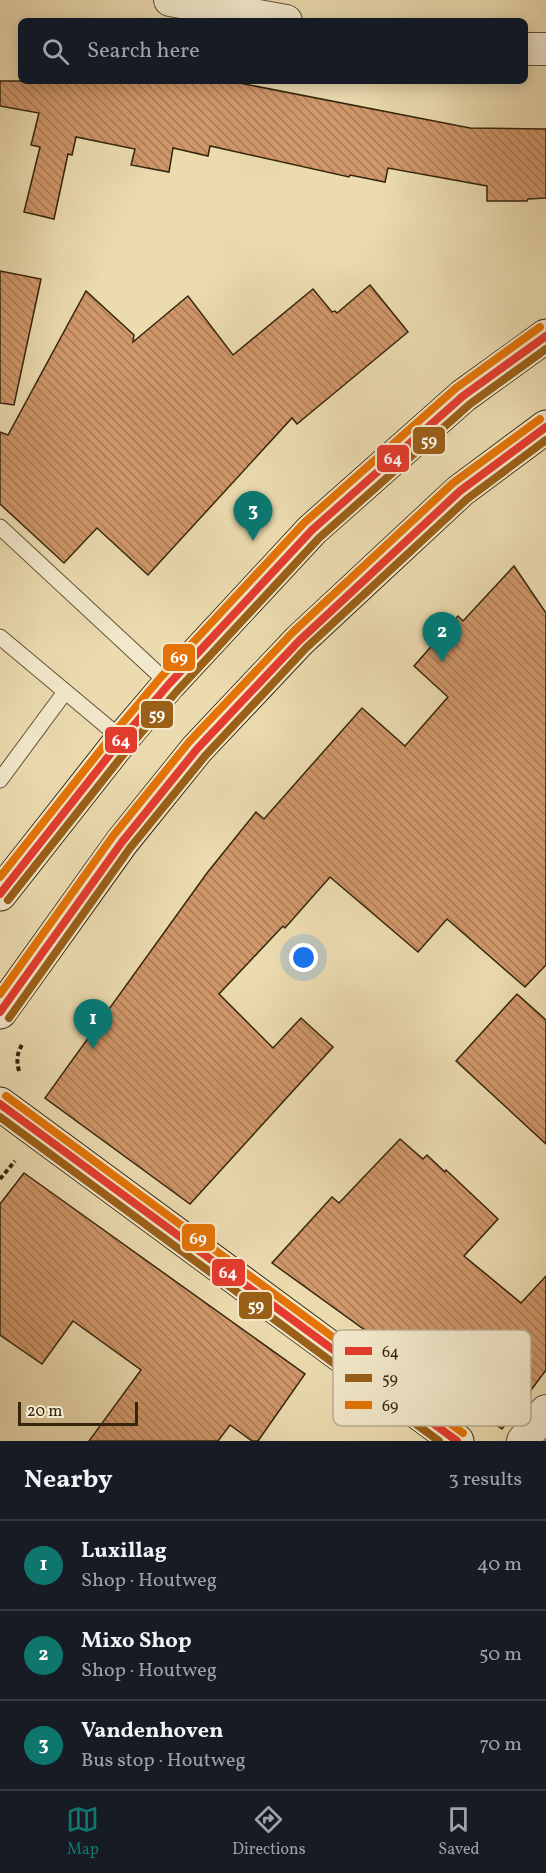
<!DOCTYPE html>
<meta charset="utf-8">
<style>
body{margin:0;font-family:Vollkorn,serif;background:#20242c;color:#f1f3f6}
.scale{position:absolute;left:18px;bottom:15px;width:120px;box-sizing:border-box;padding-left:6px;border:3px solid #35250d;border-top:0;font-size:16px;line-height:21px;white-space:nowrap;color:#35250d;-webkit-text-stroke:4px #f2e8cb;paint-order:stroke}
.you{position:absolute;left:304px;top:958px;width:21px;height:21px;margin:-15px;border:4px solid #fff;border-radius:50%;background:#1a73e8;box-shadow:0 0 0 9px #1a73e833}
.badge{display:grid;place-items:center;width:39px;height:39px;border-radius:50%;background:#0f766e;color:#fff;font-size:20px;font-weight:700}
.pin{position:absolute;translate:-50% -50px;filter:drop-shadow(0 2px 3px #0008)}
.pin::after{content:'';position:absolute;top:32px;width:21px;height:18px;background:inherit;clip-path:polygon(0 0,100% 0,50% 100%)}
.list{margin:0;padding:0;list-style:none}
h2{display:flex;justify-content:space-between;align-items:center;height:78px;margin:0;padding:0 24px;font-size:26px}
h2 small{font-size:20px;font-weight:400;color:#9ea1a6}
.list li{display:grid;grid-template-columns:39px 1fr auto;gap:18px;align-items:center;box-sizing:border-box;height:90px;padding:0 24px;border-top:2px solid #363941}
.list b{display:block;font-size:22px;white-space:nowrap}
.list p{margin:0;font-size:20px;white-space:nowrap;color:#9ea1a6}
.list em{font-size:20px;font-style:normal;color:#9ea1a6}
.icon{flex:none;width:33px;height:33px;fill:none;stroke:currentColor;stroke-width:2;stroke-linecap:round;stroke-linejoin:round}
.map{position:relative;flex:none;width:546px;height:1441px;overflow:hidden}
.search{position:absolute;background:#171b24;box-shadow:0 3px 15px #0003;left:18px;right:18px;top:18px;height:66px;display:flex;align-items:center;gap:15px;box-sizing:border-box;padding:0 21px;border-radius:9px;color:#9ea1a6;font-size:22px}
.sheet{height:348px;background:#171b24}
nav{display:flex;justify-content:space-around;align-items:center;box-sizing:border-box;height:84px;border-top:2px solid #363941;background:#171b24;font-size:16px;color:#9ea1a6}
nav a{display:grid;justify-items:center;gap:3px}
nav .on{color:#0f766e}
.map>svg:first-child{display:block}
</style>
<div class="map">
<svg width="546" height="1441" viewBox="0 0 546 1441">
<defs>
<pattern id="building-back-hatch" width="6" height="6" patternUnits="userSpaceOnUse" patternTransform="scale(1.5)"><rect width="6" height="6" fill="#d0976a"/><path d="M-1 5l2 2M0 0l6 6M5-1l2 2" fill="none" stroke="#aa7b56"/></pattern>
</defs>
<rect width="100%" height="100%" fill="#ebdbaf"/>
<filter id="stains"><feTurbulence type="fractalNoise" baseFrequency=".00333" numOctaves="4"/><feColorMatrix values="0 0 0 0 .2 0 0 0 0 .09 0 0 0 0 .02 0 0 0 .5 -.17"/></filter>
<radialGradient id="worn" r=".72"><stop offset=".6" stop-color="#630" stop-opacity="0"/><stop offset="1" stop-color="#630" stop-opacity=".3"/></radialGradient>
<g fill="url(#building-back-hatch)" stroke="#35250d" stroke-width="1.5">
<path d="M0 81H229L470 128 546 129V198L528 199 527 201H487V186L388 168 385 182 350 175 349 177 210 146 208 156 173 148 169 172 131 165 135 149 76 137 72 155 68 154 54 219 24 212 40 147 31 145 39 113 0 106Z"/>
<path d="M0 271 41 279 14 405 0 403Z"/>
<path d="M370 285 408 332 297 424 292 418 148 575 97 528 64 563 0 504V432L8 435 86 291 134 335 133 342 188 296 233 355 313 289 332 312 335 311 337 313Z"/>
<path d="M514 566 546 613V965L525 987 447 919 418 952 330 877 285 928 283 926 219 994 273 1048 301 1018 333 1047 190 1204 45 1098 207 873 256 812 264 819 362 708 405 746 448 697 414 666 458 616 463 621Z"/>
<path d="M517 994 546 1020V1144L456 1061Z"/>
<path d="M400 1139 423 1159 427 1155 445 1172 446 1170 498 1219 464 1256 521 1303 546 1276V1370L502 1429 272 1263 332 1197 339 1203Z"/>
<path d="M24 1173 305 1374 258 1441H252L230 1425 218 1441H89L141 1370 73 1321 42 1364 0 1335V1204Z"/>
</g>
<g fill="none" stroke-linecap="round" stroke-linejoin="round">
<g stroke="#625236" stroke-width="17">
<g id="service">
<path d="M0 527 169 684"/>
<path d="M0 637 122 739"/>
<path d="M0 780 65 692"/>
</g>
</g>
<g stroke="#625236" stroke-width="34">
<g id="minor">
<path d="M170 0 286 21"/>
<path d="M525 49H546"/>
<path d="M523 1441 546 1411"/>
</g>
</g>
<g stroke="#35250d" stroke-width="35">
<g id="secondary">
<path d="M0 894 122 739 169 684 312 530 463 396 546 336"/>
<path d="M0 1012 122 842 197 749 299 641 460 491 546 427"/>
<path d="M0 1104 457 1441"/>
</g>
</g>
<g stroke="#35250d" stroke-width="4" stroke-dasharray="4.5 3" stroke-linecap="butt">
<path d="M19 1071C16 1060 17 1053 23 1043"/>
<path d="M0 1179 15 1161"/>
</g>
<use href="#service" stroke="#f2e8cb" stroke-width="15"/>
<use href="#minor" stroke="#f2e8cb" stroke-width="32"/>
<use href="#secondary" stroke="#f2e8cb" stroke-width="33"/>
<g stroke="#f2e8cb" stroke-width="12">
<g id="bus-1">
<path d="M0 894 122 739 169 684 312 530 463 396 546 336"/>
<path d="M0 1012 122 842 197 749 299 641 460 491 546 427"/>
<path d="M0 1104 457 1441"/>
</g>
</g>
<g stroke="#f2e8cb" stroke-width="12">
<g id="bus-2">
<path d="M8 900 130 746 177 691 319 538 470 404 546 349"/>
<path d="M9 1018 130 848 205 756 306 648 467 499 546 440"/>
<path d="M0 1117 439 1441"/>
</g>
</g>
<g stroke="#f2e8cb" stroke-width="12">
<g id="bus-3">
<path d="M0 877 114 733 161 677 304 523 456 388 540 327"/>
<path d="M0 994 113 836 189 742 292 633 453 483 540 419"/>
<path d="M6 1096 463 1433"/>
</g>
</g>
<use href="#bus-1" stroke="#e43c2e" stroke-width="8"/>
<use href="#bus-2" stroke="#9b6018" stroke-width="8"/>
<use href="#bus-3" stroke="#e47407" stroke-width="8"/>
</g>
<rect x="333" y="1330" width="198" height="96" rx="9" fill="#f2e8cb" stroke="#b9ae92" stroke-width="1.5"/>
<rect x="345" y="1347" width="27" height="8" fill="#e43c2e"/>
<rect x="345" y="1374" width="27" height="8" fill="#9b6018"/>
<rect x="345" y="1401" width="27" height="8" fill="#e47407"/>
<g font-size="16" fill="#35250d">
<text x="382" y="1357">64</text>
<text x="382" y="1384">59</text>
<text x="382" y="1411">69</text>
</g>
<g stroke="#f2e8cb" stroke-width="2">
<rect x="412" y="426" width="34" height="29" rx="6" fill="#9b6018"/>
<rect x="376" y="444" width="34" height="29" rx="6" fill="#e43c2e"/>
<rect x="162" y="643" width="34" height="29" rx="6" fill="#e47407"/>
<rect x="140" y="700" width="34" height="29" rx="6" fill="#9b6018"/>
<rect x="104" y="726" width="34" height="28" rx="6" fill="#e43c2e"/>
<rect x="181" y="1223" width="35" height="29" rx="6" fill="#e47407"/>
<rect x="211" y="1258" width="35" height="29" rx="6" fill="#e43c2e"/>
<rect x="238" y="1291" width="35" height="29" rx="6" fill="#9b6018"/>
</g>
<g font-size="16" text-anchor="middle" font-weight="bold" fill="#fff">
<text x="429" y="446">59</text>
<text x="393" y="464">64</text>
<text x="179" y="663">69</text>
<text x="157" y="720">59</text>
<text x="121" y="746">64</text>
<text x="198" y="1244">69</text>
<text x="228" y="1278">64</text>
<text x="256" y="1311">59</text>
</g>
<rect width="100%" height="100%" filter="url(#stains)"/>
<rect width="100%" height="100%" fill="url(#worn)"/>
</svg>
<div class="scale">20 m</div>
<div class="you"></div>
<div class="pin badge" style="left:93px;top:1049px">1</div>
<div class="pin badge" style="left:442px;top:662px">2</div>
<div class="pin badge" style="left:253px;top:541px">3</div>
<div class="search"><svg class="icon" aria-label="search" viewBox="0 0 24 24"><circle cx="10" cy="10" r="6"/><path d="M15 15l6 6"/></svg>Search here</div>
</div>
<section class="sheet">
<h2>Nearby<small>3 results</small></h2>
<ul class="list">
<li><span class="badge">1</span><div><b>Luxillag</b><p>Shop · Houtweg</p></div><em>40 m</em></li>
<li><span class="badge">2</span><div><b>Mixo Shop</b><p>Shop · Houtweg</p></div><em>50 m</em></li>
<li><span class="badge">3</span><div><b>Vandenhoven</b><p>Bus stop · Houtweg</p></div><em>70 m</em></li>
</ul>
</section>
<nav>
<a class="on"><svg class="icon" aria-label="map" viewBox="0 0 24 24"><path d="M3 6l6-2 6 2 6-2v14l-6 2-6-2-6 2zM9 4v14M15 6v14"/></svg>Map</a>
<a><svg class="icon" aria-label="directions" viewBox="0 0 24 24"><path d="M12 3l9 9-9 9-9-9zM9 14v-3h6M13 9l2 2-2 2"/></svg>Directions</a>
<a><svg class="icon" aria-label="saved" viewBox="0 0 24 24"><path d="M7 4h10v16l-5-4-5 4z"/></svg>Saved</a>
</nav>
